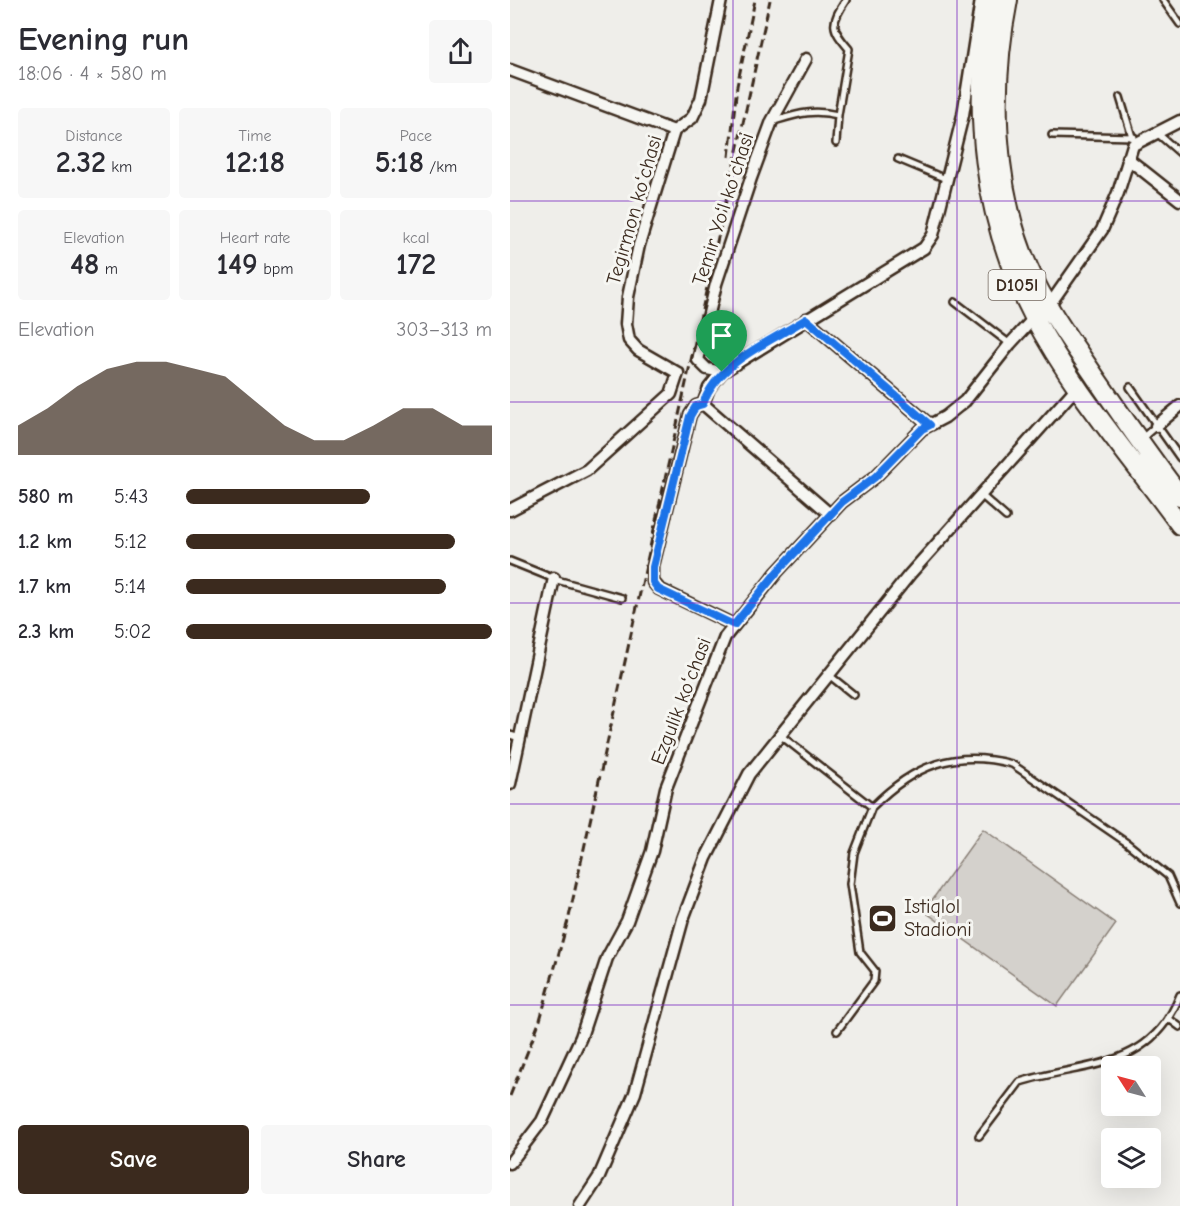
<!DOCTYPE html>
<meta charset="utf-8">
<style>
body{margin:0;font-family:"Comic Neue",sans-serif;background:#f7f7f7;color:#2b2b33;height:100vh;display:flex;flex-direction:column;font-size:22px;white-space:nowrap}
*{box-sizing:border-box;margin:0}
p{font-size:20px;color:#7c7c81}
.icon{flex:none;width:33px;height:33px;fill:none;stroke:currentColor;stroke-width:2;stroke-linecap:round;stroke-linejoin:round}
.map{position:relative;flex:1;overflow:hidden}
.drawer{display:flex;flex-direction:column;background:#fff;width:510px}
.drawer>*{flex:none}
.needle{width:39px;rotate:306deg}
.controls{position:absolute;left:591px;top:1056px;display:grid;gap:12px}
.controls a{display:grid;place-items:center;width:60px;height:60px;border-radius:6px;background:#fff;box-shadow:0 6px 24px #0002;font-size:30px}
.pin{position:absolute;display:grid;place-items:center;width:51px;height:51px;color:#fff;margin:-62px -26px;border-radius:50% 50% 50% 0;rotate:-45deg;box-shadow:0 0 6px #0007}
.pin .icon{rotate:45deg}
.round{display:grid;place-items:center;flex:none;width:63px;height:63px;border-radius:6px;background:#f7f7f7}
.summary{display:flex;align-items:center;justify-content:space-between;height:102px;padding:0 18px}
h1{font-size:33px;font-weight:700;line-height:45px}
.figures{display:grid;grid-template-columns:repeat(3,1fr);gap:9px;height:102px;padding:6px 18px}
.figures div{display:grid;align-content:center;border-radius:6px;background:#f7f7f7;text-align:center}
.figures b{font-size:30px;font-weight:700}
.figures small{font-size:16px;font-weight:400}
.figures p{font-size:16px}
.chart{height:168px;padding:12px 18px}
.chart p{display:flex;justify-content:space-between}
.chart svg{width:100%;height:108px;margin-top:6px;fill:#3b2a1e;opacity:.7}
.primary-button{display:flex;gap:12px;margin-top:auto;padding:12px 18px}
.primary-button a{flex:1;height:69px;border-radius:6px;background:#3b2a1e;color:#fff;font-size:24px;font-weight:700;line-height:69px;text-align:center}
.primary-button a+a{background:#f7f7f7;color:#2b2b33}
ul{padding:0 18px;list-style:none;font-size:20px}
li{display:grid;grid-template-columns:96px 72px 1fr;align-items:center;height:45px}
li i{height:15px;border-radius:8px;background:#3b2a1e}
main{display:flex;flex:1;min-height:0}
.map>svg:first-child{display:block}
.grass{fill:#d4d1cc;stroke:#887e75;stroke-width:1.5}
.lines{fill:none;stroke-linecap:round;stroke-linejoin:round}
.service-casing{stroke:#3b2a1e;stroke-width:10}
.minor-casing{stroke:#3b2a1e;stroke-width:15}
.trunk-casing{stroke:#3b2a1e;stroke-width:22}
.service{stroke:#f6f6f2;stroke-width:5}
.minor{stroke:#f6f6f2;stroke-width:10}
.trunk{stroke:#f6f6f2;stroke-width:18}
.rail{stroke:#3b2a1e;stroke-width:3;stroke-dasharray:9 4.5;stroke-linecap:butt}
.route-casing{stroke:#fff;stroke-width:12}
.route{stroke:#1a73e8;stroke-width:8}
.grid{fill:none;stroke:#7b2cbf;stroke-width:1.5;stroke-opacity:0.55}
.labels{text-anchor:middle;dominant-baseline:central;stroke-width:6;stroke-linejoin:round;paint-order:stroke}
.shield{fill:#f6f6f2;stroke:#73675e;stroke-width:1.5}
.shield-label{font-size:18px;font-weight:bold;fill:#3b2a1e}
.street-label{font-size:20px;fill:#3b2a1e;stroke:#f6f6f2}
.poi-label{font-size:20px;fill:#3b2a1e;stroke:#f6f6f2;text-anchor:start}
</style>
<main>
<section class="drawer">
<div class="summary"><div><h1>Evening run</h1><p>18:06 · 4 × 580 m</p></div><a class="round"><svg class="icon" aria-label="share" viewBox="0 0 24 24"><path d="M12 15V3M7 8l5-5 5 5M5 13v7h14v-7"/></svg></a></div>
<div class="figures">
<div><p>Distance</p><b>2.32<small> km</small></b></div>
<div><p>Time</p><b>12:18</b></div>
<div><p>Pace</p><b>5:18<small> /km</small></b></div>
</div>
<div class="figures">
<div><p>Elevation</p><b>48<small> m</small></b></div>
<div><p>Heart rate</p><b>149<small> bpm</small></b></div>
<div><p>kcal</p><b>172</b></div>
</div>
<div class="chart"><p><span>Elevation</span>303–313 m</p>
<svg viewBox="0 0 160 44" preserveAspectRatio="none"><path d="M0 44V32L10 25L20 16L30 9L40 6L50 6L60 9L70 12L80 22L90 32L100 38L110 38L120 32L130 25L140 25L150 32L160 32V44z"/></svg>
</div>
<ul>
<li><b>580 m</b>5:43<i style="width:60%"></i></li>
<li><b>1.2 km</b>5:12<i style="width:88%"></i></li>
<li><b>1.7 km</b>5:14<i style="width:85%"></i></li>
<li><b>2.3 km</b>5:02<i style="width:100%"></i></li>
</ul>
<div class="primary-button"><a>Save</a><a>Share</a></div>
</section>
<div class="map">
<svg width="670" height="1206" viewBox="0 0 670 1206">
<rect width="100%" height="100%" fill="#efeeea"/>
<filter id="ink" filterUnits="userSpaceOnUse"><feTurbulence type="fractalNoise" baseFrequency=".0167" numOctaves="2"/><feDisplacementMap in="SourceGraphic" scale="12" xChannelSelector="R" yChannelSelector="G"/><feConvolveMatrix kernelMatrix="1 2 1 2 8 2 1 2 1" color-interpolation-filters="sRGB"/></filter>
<g filter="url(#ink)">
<path class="grass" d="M473 829 606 924 547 1006 414 911Z"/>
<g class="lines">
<defs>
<path id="service" d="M653 0 670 24
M610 97 623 140
M328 115 339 49C321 28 320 24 336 0
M264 121C288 114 302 109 328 115L326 143
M647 133 670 153
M542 135 624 137
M388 159 436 179
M445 302 500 344
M620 387 670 458
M631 439 646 426
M471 495 496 517
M0 561 47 580 112 598
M319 675 344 695
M0 735 10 738
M270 735 362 807C404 765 444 749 502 764L617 843 658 876 670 903
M658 1018 670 1027
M327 1031 364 981 365 971 350 952 340 884 344 853 362 807
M469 1136 510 1082C573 1062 640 1072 670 995"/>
<path id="minor" d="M296 59 262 121 241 178 206 284 188 360 197 369 212 372 414 248 423 235 453 115 471 0
M0 70 164 131
M617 158 670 200
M296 319 420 425
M212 372 199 388 193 404 186 406 180 415 143 566V582L149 589 224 625
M193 404 321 515
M646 426 670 406
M0 510 77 470 161 394 168 373 128 350 119 340 116 324 118 297 129 245 164 131 182 118 191 99 211 0
M0 784 44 578
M0 1163 32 1121 71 1037 97 958 117 921 142 851 156 788 215 637 267 572 332 502 365 477 412 429 435 417 455 401 500 344 524 318 538 307 592 230 608 193 623 145 670 121
M70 1206 89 1177 125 1093 173 919 196 858 239 774 400 574 567 387"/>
<path id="trunk" d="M482 0C460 106 473 219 523 315 562 390 620 456 670 525
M498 0C481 85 483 188 519 269 533 301 553 330 573 359 604 405 636 451 670 496"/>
</defs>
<use href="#service" class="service-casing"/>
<use href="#minor" class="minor-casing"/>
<use href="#trunk" class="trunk-casing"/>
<use href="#service" class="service"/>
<use href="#minor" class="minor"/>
<use href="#trunk" class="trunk"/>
<path class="rail" d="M219 157 227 86 245 0
M0 1096 30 1020 59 917 260 0"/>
</g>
</g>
<g class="lines" filter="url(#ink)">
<defs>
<path id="route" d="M296 319 420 425 412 429 365 477 332 502 267 572 224 625 148 589 143 582V567L180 416 186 406 193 404C208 362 260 342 296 319Z"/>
</defs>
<use href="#route" class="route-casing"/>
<use href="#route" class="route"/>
</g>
<path class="grid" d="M223 0V1206M447 0V1206M0 201H670M0 402H670M0 603H670M0 804H670M0 1005H670"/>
<defs>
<symbol id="stadium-square" viewBox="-11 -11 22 22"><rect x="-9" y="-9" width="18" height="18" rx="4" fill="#3b2a1e" stroke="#f6f6f2"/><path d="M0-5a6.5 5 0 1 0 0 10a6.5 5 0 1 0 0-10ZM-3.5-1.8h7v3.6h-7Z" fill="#fff"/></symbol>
</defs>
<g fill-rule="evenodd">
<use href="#stadium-square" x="356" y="902" width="33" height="33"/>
</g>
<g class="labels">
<rect class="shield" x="478.5" y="270" width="57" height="30" rx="4.5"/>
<g class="shield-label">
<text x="507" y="285">D105l</text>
</g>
<g class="street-label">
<text transform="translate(213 209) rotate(-72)">Temir Yoʻl koʻchasi</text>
<text transform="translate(124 210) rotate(-74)">Tegirmon koʻchasi</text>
<text transform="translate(171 701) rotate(-69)">Ezgulik koʻchasi</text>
</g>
<g class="poi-label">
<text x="394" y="906">Istiqlol<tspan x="394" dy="23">Stadioni</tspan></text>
</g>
</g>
</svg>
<div class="controls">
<a><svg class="needle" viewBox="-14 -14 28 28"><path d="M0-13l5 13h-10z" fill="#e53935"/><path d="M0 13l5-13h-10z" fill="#7c7c81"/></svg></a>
<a><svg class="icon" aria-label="layers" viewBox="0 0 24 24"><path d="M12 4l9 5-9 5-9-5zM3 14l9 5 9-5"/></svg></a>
</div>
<div class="pin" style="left:212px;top:372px;background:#1e9e55"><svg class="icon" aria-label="arrive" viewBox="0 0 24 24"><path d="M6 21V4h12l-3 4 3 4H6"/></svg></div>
</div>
</main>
